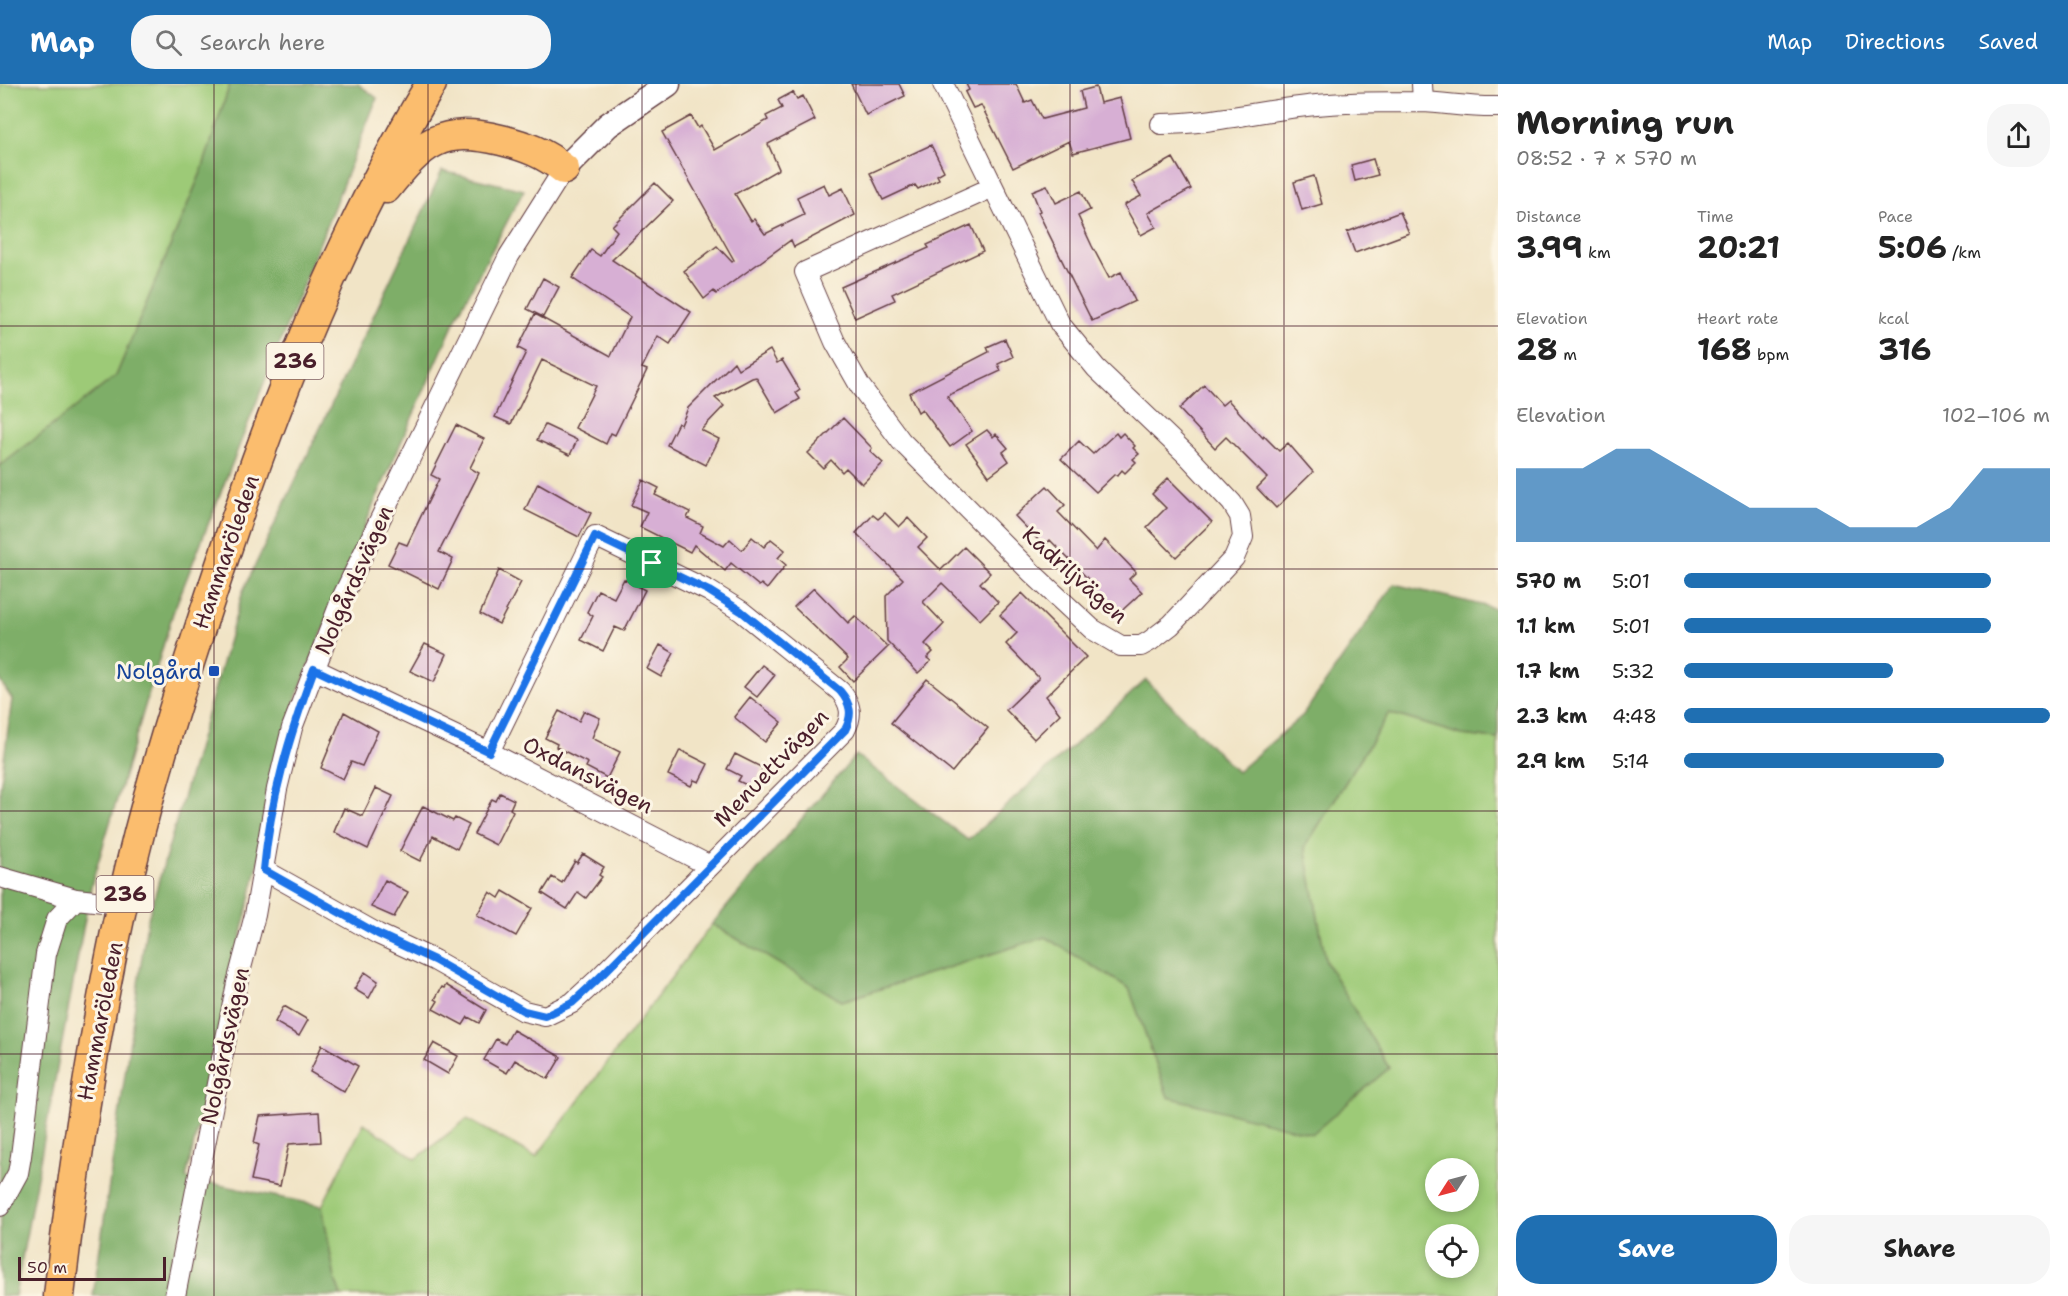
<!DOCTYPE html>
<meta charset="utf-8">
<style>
body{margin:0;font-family:"Shantell Sans",sans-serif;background:#f6f6f6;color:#222;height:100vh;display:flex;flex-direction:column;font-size:22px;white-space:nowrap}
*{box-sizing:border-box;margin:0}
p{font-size:20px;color:#767676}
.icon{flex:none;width:33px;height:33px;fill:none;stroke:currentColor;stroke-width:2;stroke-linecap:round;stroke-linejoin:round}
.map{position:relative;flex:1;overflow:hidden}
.drawer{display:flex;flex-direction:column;background:#fff;width:570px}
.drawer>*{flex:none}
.needle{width:39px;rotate:234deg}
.controls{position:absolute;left:1425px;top:1074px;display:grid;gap:12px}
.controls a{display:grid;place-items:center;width:54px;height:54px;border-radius:50%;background:#fff;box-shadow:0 3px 9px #0003;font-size:30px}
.scale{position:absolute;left:18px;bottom:15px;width:148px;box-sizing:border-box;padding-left:6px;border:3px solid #4a1f2b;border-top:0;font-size:16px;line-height:21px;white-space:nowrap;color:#4a1f2b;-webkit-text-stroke:4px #fcf5e5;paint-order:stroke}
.pin{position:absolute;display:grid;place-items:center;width:51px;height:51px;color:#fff;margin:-26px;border-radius:12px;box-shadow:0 3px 9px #0006}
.round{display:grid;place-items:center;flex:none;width:63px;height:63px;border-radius:24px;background:#f6f6f6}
.summary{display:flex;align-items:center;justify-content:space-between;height:102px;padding:0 18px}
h1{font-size:33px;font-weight:700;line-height:45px}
.metrics{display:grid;grid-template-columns:repeat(3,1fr);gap:9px;height:102px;padding:6px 18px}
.metrics div{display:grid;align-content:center}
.metrics b{font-size:30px;font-weight:700}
.metrics small{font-size:16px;font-weight:400}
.metrics p{font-size:16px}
.chart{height:168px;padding:12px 18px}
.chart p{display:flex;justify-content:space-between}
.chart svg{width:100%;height:108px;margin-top:6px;fill:#1f6fb2;opacity:.7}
.cta{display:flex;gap:12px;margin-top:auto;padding:12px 18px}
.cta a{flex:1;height:69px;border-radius:24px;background:#1f6fb2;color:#fff;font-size:24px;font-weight:700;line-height:69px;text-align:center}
.cta a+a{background:#f6f6f6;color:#222}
ul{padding:0 18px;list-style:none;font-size:20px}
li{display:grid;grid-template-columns:96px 72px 1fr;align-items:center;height:45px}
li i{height:15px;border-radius:8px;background:#1f6fb2}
header{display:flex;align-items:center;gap:36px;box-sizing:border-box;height:84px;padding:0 30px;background:#1f6fb2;color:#fff}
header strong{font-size:28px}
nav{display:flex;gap:33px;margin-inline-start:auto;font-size:21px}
.search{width:420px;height:54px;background:#f6f6f6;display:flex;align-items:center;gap:15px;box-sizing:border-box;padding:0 21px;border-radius:24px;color:#767676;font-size:22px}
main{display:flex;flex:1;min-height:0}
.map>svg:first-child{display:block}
.green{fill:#9dca77;stroke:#747451;stroke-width:1.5;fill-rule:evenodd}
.forest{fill:#7eae68;stroke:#64664a;stroke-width:1.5}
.building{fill:#d7afd4}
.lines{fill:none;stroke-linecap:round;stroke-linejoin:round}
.minor-casing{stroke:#633d42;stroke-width:22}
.tertiary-casing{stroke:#633d42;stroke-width:27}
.primary-casing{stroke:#633d42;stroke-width:33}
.minor{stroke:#fff;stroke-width:20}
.tertiary{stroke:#fff;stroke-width:24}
.primary{stroke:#fbbd6e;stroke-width:30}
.route-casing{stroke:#fff;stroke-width:12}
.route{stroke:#1a73e8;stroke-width:8}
.grid{fill:none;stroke:#4a1f2b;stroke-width:1.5;stroke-opacity:0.55}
.transit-dot{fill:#1a4fb4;stroke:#fcf5e5;stroke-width:2}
.labels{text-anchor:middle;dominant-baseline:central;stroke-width:6;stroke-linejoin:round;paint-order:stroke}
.shield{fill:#fcf5e5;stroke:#7f5f63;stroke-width:1.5}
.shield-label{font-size:21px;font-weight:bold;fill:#4a1f2b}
.street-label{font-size:22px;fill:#4a1f2b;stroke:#fcf5e5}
.transit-label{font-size:22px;fill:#164399;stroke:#fcf5e5;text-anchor:end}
</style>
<header>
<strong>Map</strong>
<div class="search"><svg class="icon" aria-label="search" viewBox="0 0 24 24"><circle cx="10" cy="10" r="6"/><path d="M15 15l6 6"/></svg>Search here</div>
<nav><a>Map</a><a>Directions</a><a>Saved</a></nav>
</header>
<main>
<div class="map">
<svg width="1498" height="1212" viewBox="0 0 1498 1212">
<rect width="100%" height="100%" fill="#fcf5e5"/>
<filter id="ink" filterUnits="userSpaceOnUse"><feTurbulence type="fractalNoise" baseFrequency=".0167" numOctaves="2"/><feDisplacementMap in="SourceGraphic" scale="12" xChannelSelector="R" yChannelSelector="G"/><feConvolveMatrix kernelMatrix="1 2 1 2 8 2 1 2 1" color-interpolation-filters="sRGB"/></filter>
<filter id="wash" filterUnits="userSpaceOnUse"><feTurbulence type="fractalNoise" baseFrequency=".008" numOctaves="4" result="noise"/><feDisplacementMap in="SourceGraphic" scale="24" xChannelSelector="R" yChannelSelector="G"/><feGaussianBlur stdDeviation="1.35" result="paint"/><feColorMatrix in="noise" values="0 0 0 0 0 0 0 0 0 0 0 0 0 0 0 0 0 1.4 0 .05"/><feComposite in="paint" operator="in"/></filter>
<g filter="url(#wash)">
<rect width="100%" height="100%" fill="#f1e4c6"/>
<path class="green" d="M0 0H230L202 86 116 292 0 382Z
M1389 629 1462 651 1498 655V1212H341L335 1195 322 1122 364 1039 416 1075 467 1035 536 1073 712 840 842 917 1045 853 1129 904 1168 1013 1389 984 1326 878 1305 763ZM1436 1084H1468V1118H1436ZM1436 1150H1468V1184H1436Z"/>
<path class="forest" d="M230 0H358L377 14 173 529 91 802 15 1212H0V705L12 615 0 597V382L116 292 202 86Z
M442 87 524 106 458 230 373 422 296 614 186 1094 322 1122 335 1195 341 1212H93L147 838 243 507Z
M1394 500 1498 525V655L1462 651 1389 629 1305 763 1326 878 1389 984 1312 1050 1168 1013 1129 904 1045 853 842 917 712 840 856 671 968 756 1146 596 1237 688 1303 631Z"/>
<g id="blocks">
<path class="building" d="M851 0H899L905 12 866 31Z
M966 0H1016L1025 19 1032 16 1042 35 1084 24 1080 7 1096 3 1100 19 1120 14 1130 54 1073 69 1069 57 1013 84 981 21 973 24 965 8 969 6Z
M793 8 797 15 803 12 815 36 768 60 779 85 735 110 751 137 754 135 765 150 804 131 797 113 824 100 829 111 843 104 855 131 794 163 791 156 716 210 714 207 704 215 684 187 717 162 732 178 734 176 662 48 691 32 698 44 701 42 715 66 768 36 766 32 782 24 778 16Z
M931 61 944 87 937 91 939 95 918 105 915 101 883 116 870 89Z
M1173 74 1191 105 1148 129 1156 143 1141 151 1124 121 1141 112 1132 97Z
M1373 75 1378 91 1355 97 1351 81Z
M1314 92 1322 120 1302 126 1294 98Z
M655 99 673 117 612 176 691 228 670 260 658 252 642 284 647 286 615 351 611 349 606 360 575 344 596 302 542 276 511 340 495 333 526 268 518 264 535 230 611 272 630 233 572 194 591 166 600 172 617 147 612 142Z
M1047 101 1056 119 1081 107 1090 126 1078 132 1092 162 1109 194 1121 188 1135 217 1092 237 1038 128 1040 127 1032 107Z
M1400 128 1409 149 1355 169 1347 148Z
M971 141 983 167 892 210 895 216 855 234 841 203 929 164 927 161Z
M543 194 559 203 543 233 527 225Z
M1005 255 1013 273 998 280 1001 287 947 312 972 347 950 363 922 325 918 328 909 309 989 268 987 263Z
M770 266 777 279 782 276 800 306 796 309 800 315 777 329 756 293 752 294 715 314 724 322 701 346 719 355 706 381 667 361 678 339 681 341 688 324 734 278 738 285Z
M1204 301 1222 321 1228 316 1263 354 1264 352 1279 367 1288 359 1313 388 1276 424 1257 404 1267 394 1226 353 1215 364 1179 325Z
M843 334 872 364 870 367 883 379 862 400 846 384 842 388 831 376 823 384 808 369Z
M456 341 484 355 470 384 479 389 439 468 453 475 439 505 388 480 399 458 407 461 439 395 431 391Z
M545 341 577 356 570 371 537 356Z
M987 346 993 353 996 350 1008 364 1003 368 1009 377 989 392 966 360Z
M1116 349 1119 353 1123 349 1135 362 1133 364 1139 370 1133 375 1136 378 1125 389 1122 386 1117 392 1115 390 1096 408 1061 375 1079 357 1093 370Z
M1168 394 1212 438 1176 473 1147 443 1166 424 1152 410Z
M643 396 659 404 655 411 690 428 687 434 703 442 700 449 724 462 730 455 742 466 752 453 764 463 771 455 785 466 778 474 786 481 767 505 761 500 759 502 731 479 725 487 694 461 690 468 640 443 647 428 631 421Z
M538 399 591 429 579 453 525 426Z
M1047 402 1065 421 1058 428 1096 467 1105 456 1136 488 1129 495 1142 508 1116 532 1086 501 1090 497 1050 456 1044 462 1015 432Z
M885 429 899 443 908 434 927 454 918 463 941 486 964 463 990 489 980 499 998 518 980 536 942 499 923 518 944 540 925 560 933 568 927 574 931 577 918 589 887 557 886 512 903 495 856 449 873 431 878 435Z
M499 486 521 498 499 540 480 530Z
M624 495 645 506 624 547 615 543 603 567 581 556 593 532 587 528 598 506 614 514Z
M814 504 848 539 855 532 888 563 853 597 840 583 848 575 794 523Z
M1022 509 1086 573 1046 612 1060 630 1034 655 1006 626 1039 594 1006 560 1017 549 1000 531Z
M425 560 447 570 434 598 410 587Z
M660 561 674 569 661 593 647 585Z
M762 581 775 591 757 613 744 603Z
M927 595 988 644 952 688 891 639Z
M750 613 782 638 765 658 734 633Z
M559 627 579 637 584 627 600 634 592 654 620 668 607 694 586 683 588 679 556 663 557 660 545 654Z
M344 628 378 647 362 682 351 678 343 695 321 684Z
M680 666 708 680 699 698 694 696 691 702 668 691Z
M735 670 763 684 753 704 738 697 741 692 727 685Z
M376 704 393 712 368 765 334 748 344 724 362 732Z
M500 709 514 716 510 725 513 727 496 761 474 750 492 715 496 717Z
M423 722 453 737 455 734 469 741 457 765 433 752 420 777 400 767Z
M583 770 604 783 599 791 602 793 586 814 578 808 567 825 542 809 552 793 562 799 575 777 577 779Z
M385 796 408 808 394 833 371 823Z
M503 807 532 824 516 852 477 831 490 808 499 814Z
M365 888 378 897 369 914 354 905Z
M446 901 486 926 479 939 468 933 463 941 433 925 438 917 435 915 442 903 444 904Z
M284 922 308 936 299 952 275 938Z
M513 946 561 973 548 995 515 976 507 989 484 976 496 955 505 960Z
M434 959 458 972 448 990 424 976Z
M322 961 358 982 344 1008 310 988Z
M319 1028 321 1058 289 1060 280 1102 251 1096 259 1061 254 1059 260 1032Z"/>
</g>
</g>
<g filter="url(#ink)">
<use href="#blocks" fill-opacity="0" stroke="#633d42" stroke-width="1.5"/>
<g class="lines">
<defs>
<path id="minor" d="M943 0 1060 240 1096 284 1188 372 1232 419 1240 432 1243 453 1234 474 1171 541 1150 557 1141 562H1121L1092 545 1032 489 901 357 860 302 835 258 805 188 993 103
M1422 0 1423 18
M1161 40C1218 40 1273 23 1329 20 1359 18 1390 18 1421 18 1447 19 1472 24 1498 23
M314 585 489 668 708 781
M264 786 378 850 434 876 524 927 545 932 572 919 597 896 845 646C853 631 851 620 840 607L741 527 709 507 595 452 489 668
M0 793 76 815 122 820
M0 1122 18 1089 21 1072 46 870 57 835 76 815
M175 1212 237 899 255 831 277 705 292 644 342 514 368 460 509 172 564 85"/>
<path id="tertiary" d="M564 85 608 41 668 0"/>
<path id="primary" d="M386 104C423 58 441 42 501 56 526 62 544 69 564 85
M59 1212C74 1080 94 949 122 820 148 703 185 588 223 475 277 311 342 148 431 0"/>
</defs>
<use href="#minor" class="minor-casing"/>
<use href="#tertiary" class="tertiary-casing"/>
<use href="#primary" class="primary-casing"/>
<use href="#minor" class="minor"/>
<use href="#tertiary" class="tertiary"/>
<use href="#primary" class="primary"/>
</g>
</g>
<g class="lines" filter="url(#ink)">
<defs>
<path id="route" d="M595 452 709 507 741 527 840 607C851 620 853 631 845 646L597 896 572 919 545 932 524 927 434 876 378 850 264 786C270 716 290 650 314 585L489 668Z"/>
</defs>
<use href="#route" class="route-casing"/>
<use href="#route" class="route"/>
</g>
<path class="grid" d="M214 0V1212M428 0V1212M642 0V1212M856 0V1212M1070 0V1212M1284 0V1212M0 242H1498M0 485H1498M0 727H1498M0 970H1498"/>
<rect class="transit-dot" x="208" y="581" width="12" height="12" rx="3"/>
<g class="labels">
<g class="shield">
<rect x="266.5" y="259" width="57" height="36" rx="4.5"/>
<rect x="96.5" y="792" width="57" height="36" rx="4.5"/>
</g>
<g class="shield-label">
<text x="295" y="277">236</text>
<text x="125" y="810">236</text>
</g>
<g class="street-label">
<text transform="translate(226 468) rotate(-71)">Hammaröleden</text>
<text transform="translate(1075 491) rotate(42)">Kadriljvägen</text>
<text transform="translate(354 496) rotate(-66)">Nolgårdsvägen</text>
<text transform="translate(771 684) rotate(-46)">Menuettvägen</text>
<text transform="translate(588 691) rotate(27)">Oxdansvägen</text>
<text transform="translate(100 937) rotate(-79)">Hammaröleden</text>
<text transform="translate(225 962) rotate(-78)">Nolgårdsvägen</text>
</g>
<g class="transit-label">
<text x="202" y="587">Nolgård</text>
</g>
</g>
</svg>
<div class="controls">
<a><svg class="needle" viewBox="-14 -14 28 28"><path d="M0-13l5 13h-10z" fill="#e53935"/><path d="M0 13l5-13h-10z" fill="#767676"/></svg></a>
<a><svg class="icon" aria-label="locate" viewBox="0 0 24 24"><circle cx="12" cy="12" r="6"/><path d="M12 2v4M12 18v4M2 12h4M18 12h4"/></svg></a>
</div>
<div class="scale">50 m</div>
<div class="pin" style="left:652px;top:479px;background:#1e9e55"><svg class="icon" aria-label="arrive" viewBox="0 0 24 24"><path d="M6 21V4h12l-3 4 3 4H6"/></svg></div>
</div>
<section class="drawer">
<div class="summary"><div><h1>Morning run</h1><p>08:52 · 7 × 570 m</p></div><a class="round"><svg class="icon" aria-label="share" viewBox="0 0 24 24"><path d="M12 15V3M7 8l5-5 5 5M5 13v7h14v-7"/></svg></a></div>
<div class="metrics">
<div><p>Distance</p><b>3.99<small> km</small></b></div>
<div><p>Time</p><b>20:21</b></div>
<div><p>Pace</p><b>5:06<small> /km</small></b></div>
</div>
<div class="metrics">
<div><p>Elevation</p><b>28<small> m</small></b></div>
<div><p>Heart rate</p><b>168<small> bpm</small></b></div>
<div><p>kcal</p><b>316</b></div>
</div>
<div class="chart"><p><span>Elevation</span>102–106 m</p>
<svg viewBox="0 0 160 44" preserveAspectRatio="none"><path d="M0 44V14L10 14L20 14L30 6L40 6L50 14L60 22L70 30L80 30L90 30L100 38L110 38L120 38L130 30L140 14L150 14L160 14V44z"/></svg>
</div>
<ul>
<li><b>570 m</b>5:01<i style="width:84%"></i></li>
<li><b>1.1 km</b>5:01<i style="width:84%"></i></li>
<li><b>1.7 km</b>5:32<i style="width:57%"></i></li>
<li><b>2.3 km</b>4:48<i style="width:100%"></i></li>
<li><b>2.9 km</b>5:14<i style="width:71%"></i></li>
</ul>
<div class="cta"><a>Save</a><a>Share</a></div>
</section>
</main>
